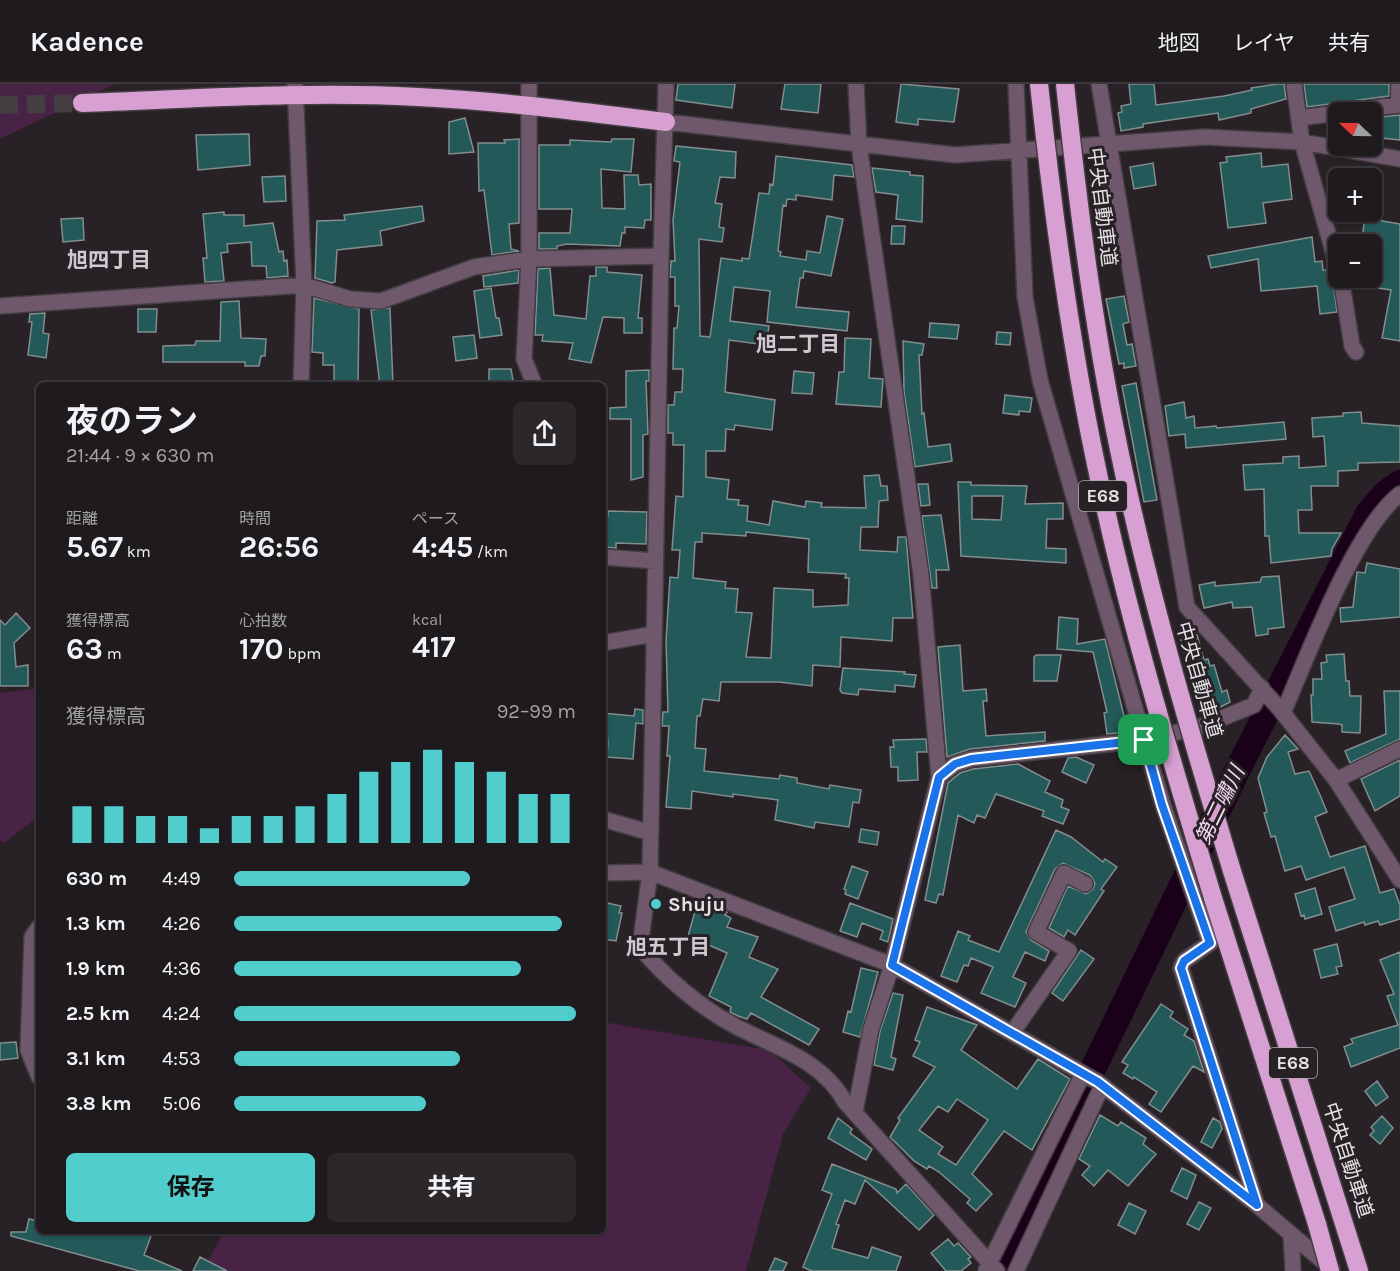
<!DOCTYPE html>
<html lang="ja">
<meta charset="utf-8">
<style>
body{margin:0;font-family:Karla,"Noto Sans JP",sans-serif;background:#2b272a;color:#f1f3f6;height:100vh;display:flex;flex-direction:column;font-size:22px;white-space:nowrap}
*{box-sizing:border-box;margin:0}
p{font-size:20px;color:#a1a1a4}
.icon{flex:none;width:33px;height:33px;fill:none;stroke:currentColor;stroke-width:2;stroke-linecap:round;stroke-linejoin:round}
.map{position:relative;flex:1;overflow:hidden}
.sheet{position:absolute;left:36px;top:298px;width:570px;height:852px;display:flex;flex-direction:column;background:#1e1a1d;border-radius:9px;box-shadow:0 2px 4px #0004,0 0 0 2px #3c383b}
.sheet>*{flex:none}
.needle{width:39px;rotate:292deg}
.buttons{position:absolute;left:1328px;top:18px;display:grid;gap:12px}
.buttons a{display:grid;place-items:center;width:54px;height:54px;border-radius:9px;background:#1e1a1d;box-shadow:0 2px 4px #0004,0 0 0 2px #3c383b;font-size:30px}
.pin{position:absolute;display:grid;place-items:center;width:51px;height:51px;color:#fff;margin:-26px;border-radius:12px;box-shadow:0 3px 9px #0006}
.round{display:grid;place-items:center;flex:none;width:63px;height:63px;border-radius:9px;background:#2b272a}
.overview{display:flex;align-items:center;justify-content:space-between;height:102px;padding:0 30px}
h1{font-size:33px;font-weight:700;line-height:45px}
.stats{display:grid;grid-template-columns:repeat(3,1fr);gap:9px;height:102px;padding:6px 30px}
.stats div{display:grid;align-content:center}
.stats b{font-size:30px;font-weight:700}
.stats small{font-size:16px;font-weight:400}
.stats p{font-size:16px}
.chart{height:168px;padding:12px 30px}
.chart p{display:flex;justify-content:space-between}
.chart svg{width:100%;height:108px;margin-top:6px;stroke:#52cdcd;stroke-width:6}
.cta{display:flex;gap:12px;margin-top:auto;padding:12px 30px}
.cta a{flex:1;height:69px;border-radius:9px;background:#52cdcd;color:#111;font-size:24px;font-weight:700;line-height:69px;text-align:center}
.cta a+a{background:#2b272a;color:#f1f3f6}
ul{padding:0 30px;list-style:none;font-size:20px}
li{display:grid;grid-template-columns:96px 72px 1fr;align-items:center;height:45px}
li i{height:15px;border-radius:8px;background:#52cdcd}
header{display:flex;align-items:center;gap:36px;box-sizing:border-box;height:84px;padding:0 30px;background:#1e1a1d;border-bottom:2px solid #3c383b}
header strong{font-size:28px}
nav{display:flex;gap:33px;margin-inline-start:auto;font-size:21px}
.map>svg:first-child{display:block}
.green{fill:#482345}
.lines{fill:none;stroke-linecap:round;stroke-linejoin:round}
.river{stroke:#1b001a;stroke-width:26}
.building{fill:#235959;stroke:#828d8d;stroke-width:1.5;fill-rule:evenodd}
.highway-tunnel{stroke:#443e43;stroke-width:18;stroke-dasharray:18 9;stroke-linecap:butt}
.minor-casing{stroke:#423d41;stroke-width:18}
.highway-casing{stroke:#423d41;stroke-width:21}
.minor{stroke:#6f586c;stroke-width:15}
.highway{stroke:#d8a0d2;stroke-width:18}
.highway-bridge-casing{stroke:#423d41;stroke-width:21;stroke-linecap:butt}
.highway-bridge{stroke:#d8a0d2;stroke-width:18}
.route-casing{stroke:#fff;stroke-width:12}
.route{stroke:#1a73e8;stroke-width:8}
.poi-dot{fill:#52cdcd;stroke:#282227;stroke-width:2}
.labels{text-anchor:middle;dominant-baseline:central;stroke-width:6;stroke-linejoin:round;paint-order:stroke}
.shield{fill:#282227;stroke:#aca7ab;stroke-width:1.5}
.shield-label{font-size:18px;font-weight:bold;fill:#e4e0e3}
.street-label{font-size:20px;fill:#e4e0e3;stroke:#282227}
.poi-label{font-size:20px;font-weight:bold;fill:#e4e0e3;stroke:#282227;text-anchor:start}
.neighbourhood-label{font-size:21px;font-weight:bold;fill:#d0c9cf;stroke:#282227}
.water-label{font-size:21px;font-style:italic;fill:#f7d8f3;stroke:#282227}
</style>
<header>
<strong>Kadence</strong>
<nav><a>地図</a><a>レイヤ</a><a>共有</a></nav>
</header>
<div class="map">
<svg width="1400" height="1187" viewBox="0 0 1400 1187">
<rect width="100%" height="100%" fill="#282227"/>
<path class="green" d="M0 0H114L0 55Z
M39 604V732L4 759 0 757V609Z
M603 938 769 966 811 1004 783 1050 746 1187H202L224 1148H603Z"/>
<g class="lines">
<path class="river" d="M1003 1187 1021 1134 1238 685 1369 428 1387 408 1400 399"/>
</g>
<path class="building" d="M678 0H735L732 24 676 16Z
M785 0H821L818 29 781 25Z
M901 0 959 5 954 38 918 35V41L896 38Z
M1129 0H1154L1156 21 1224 12 1252 6 1251 4 1277 0H1284L1286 15 1251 25V29L1219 36 1218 29 1143 40V43L1121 47 1118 29 1122 28 1121 22 1131 20Z
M1304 0H1389V12L1307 23Z
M1400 31V56L1371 53V34Z
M465 34 474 68 449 70V38Z
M249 50 250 81 198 86 196 51Z
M519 55V139L509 140 511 165 519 167 492 171 484 106 479 107 478 59H505L504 56Z
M612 55H634L631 88 601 85 602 124 625 125 624 91H638L639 101 651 100V136H645L644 144 625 143V149H622L620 162 567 160 557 162V165H539V149H570L572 125H539V61H570V56L611 58Z
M676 62 736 68 735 94 720 93 715 119 722 120 719 143 724 144 722 158 699 155 700 252 710 253 721 174 742 177V174L749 175 759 109 769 110 770 100 773 101 776 72 852 81 854 93 834 91 832 116 796 111V116L787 115 786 122 783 121 778 167 781 168 780 172 806 176 807 167 820 169 827 132 843 135 831 192 804 187 803 194H800L796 223 849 228 847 247 767 238 770 207 734 203 730 237 769 242 766 261 729 256 725 308 775 316 772 346 735 341 734 346 726 345 725 367H706V393L729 396 727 415 739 416 738 421 748 422 747 437 769 441 773 417 805 423 806 417 822 419 821 423 866 424 864 392 879 391 881 402H887L888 416 879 417 878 443H861L860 466 897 468 898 453H906L913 534H893L892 557 841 553 840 583 813 581 812 602 779 598H721L719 617 703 615 700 632H697L695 664 706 665 704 687 779 695 780 691 797 694V699L829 705 830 701 861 706 859 719 853 718 849 743 815 738 814 744 775 736 778 716 733 710V713L692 707 691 725 666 723 670 672H667L669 642H662L663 628H668L666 557 670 493 678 494 680 466H672L676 412 683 413 684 361H673V349H668V321H674L675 308H682L683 285H673L674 244H677L679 222H675V193H670L671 177H675L673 136 680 78 674 77ZM746 448 809 455 808 488 846 490 845 494H849L848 521 813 523V506L774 504 771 574 746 573 752 529 736 528 738 505 725 504 726 498 693 494 695 458H702V449L746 452Z
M1261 69 1262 83 1288 80 1292 115 1263 119 1266 139 1228 144 1220 79 1227 78 1226 73Z
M1153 79 1156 101 1134 105 1130 83Z
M872 84 910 88V91L923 92 922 138 896 135 898 111 876 108Z
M285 92 286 117 264 118 262 93Z
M1103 94 1106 122 1095 123 1091 96Z
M422 122 424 137 380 147 382 161 337 166 335 198 332 199 315 194 317 137 345 136 344 131Z
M224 128V131H244V142L273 139 279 168 283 167 284 177 287 176 288 192 267 194 266 182H252L251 158 227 160 228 168 221 169 224 197 205 198 203 174H207L203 130Z
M83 134 84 156 63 158 61 135Z
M1365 134 1400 140V257L1382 254 1391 206 1371 203V160H1361Z
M892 142H905L904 160H891Z
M1312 153 1315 178 1322 177 1323 186H1328L1332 192 1337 228 1320 230 1317 202 1261 207 1258 175 1211 184 1208 172Z
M596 183H607V188L642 191 638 234H642V249H624V234L603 233 591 279 569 275 573 259 542 257 543 251H535L538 185 550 184 554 231 586 235 590 192H596Z
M519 186 518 199 484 203 483 192Z
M491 204 496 234H499L502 251 480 254 474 207Z
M1124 212 1129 238 1123 240 1127 261 1132 260 1136 282 1124 284V279L1119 280 1106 215Z
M314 214 359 225 358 302H334V281H323V269L312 268Z
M239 217 241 254 266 255 265 272H261L259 282H245V278H163V262L195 261 196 257H220L221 218Z
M390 224 393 302H380L371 226Z
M138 225H157L156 248H138Z
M45 229 43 249 49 250 46 274 28 271 32 238H29L30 230Z
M930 239 959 241 957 255 929 253Z
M997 248 1011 249 1010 261 996 260Z
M474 251 477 274 456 277 453 253Z
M845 254 871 255 869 294 883 295 881 323 836 320 839 288H844Z
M903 257 924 260 922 271H919L922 330 924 329 928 363 950 360 952 377 915 383 904 307Z
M489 285H511L514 302H489Z
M649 286V297H646L648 350 643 351V393L631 396V335H610V324L626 323V287Z
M794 287 814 289 812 310 792 309Z
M1136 299 1157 416 1144 418 1122 302Z
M1005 311 1032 314 1030 328 1019 327V331L1003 329Z
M1184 318 1186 334 1194 332 1195 344 1216 342 1217 344 1284 338 1286 355 1186 364 1185 350 1169 352 1165 322Z
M1361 328 1362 339 1400 342V378L1358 379V386L1338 387V402H1311L1312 426H1298L1299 449H1341L1332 465 1331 472 1271 479 1269 452H1265L1264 405 1245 406 1243 381 1283 379V373L1299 372V384L1326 382 1324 352 1313 353 1312 334 1343 332V329Z
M958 398H971V401L1027 402 1025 420 1063 419V435H1047L1046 464 1066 465V479L961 472ZM972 412H1003L1001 436 972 435Z
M918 400H928L930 421 921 422Z
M608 427 647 428 646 460 616 459V464L603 463V432H608Z
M941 431 949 486H936L937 504H932L922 432Z
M1367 479 1400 485V533L1341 538 1340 524 1353 523 1357 488 1365 489Z
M1279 492 1284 543 1268 545V550L1256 552 1252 523 1233 524 1232 518 1204 524 1199 501 1215 498V502L1260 498 1262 493Z
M16 529 30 544 14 559 16 583 28 581V602H0V536L5 541Z
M1059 533 1078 535 1077 560 1105 555 1128 648 1107 650 1104 629 1107 628 1093 568 1057 565Z
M1197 551 1204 576 1208 575 1210 582 1214 581 1222 608 1227 606 1230 618 1205 631 1199 611 1196 612 1181 556Z
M960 561 963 607 986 605 987 617H983L986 652 1045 648V657L970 665 947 673 938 563Z
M1344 570 1346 597H1349L1350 612H1361L1360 649 1342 648V641L1339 640 1312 638 1311 611H1313V595H1322L1321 579 1327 578 1326 571Z
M1036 571H1061L1057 597H1034V573Z
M843 584 905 588 904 590 916 591 914 603 895 601V608L859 605 858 611 842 609 840 606Z
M1384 607H1400V655L1350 679 1345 667 1386 650Z
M635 625 643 626V640L636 639 633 675 607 673 608 659 607 649 603 650V629L634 632Z
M1285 651 1298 665 1288 668 1295 690 1309 687 1320 711 1327 728 1315 733 1330 773 1365 762 1380 809 1394 805 1400 821V835L1380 841 1378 837 1365 841 1364 838 1336 847 1329 823 1355 815 1344 783 1306 796 1301 782 1285 787 1275 752 1271 753 1264 729 1267 728 1258 694 1267 673Z
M926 655 927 668H917L918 696 898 697V683H891L890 663H894L893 656Z
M1076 673 1094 681 1086 699 1062 688 1068 674Z
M1400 676V712L1375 727 1361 695Z
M1018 680 1050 697 1045 708 1063 716 1061 723 1069 726 1063 740 1042 732 1044 727 996 710 985 734 977 731 974 739 958 731 943 811 939 810 936 819 925 816 948 699 960 689 973 685Z
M861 745 879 748 877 761 859 758Z
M1056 746 1071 753 1103 778 1105 775 1117 783 1101 805 1104 807 1075 851 1068 846 1064 853 1049 844 1068 802 1086 810 1093 805 1095 799 1090 791 1063 779 1055 785 1026 848 1031 856 1049 867 1045 877 1025 868 1013 893 1026 899 1015 923 981 909 993 883 971 874 968 882 964 881 957 898 941 892 958 847 970 852 968 856 999 868Z
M852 782 868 788 858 815 845 810 846 806 844 805Z
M1315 804 1322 830 1305 835 1304 831 1301 832 1295 810Z
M698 817 727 828 725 831 731 834 727 843 758 853 749 873 778 885 761 913 819 945 809 961 751 929 747 935 738 932 730 928 731 923 709 912 727 869 688 852Z
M603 818 621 822 619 829H622L616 857 603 855Z
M850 819 893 835 888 858 880 855 883 847 862 839 857 853 840 847Z
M1337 860 1342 882 1336 883 1338 890 1321 894 1314 866Z
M1081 866 1094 875 1063 917 1052 909Z
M1400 868V964L1351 983 1344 963 1353 959 1351 955 1398 941 1387 912 1394 910 1380 876Z
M861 884 878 888 860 953 843 948 848 927 851 928Z
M893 909 903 911 891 973 896 975 893 986 874 981 880 947Z
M1161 920 1173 928 1170 933 1188 945 1184 951 1194 957 1204 988 1193 982 1161 1028 1149 1020 1157 1008 1134 993 1133 995 1123 989 1128 981 1122 978Z
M927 923 977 941 961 966 1017 1005 1038 975 1070 995 1032 1066 1004 1047 972 1090 992 1110 976 1127 967 1119 970 1115 939 1088 929 1082 927 1085 914 1077 890 1053 900 1036 898 1034 935 983 913 972 920 958 915 956ZM957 1015 988 1036 956 1081 938 1070 943 1063 919 1046 938 1022 948 1028Z
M16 958 18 974 0 976V959Z
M1377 997 1388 1013 1376 1022 1365 1007Z
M1100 1031 1118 1042 1121 1038 1146 1054 1143 1060 1156 1070 1128 1102 1108 1086 1094 1102 1082 1091 1090 1082 1079 1075Z
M1382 1032 1393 1044 1380 1060 1370 1051 1374 1047 1371 1043Z
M838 1034 852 1045 850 1049 872 1065 866 1076 828 1054Z
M1213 1034 1220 1038 1222 1045 1212 1064 1201 1058Z
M832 1080 896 1105 897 1109 906 1100 934 1131 919 1146 865 1096 855 1120 845 1116 836 1140 839 1141 832 1164 868 1174 872 1163 901 1173 896 1187H812L803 1183 832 1110 822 1106Z
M1182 1084 1196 1091 1187 1115 1171 1107Z
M1199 1118 1211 1124 1199 1146 1187 1140Z
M1129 1119 1146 1127 1135 1150 1118 1141Z
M29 1135 39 1137V1148H76L87 1151 88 1148H139L151 1152 144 1171 182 1187H139L11 1152V1148H26Z
M948 1155 954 1162 958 1159 971 1173 968 1175 971 1179 961 1187H946L931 1169Z
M200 1173 227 1187H193Z
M775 1174 787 1179 783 1187H769Z"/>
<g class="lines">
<path class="highway-tunnel" d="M0 21 82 19"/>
<defs>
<path id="minor" d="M295 0 304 201 301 302
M529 0V175L524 275 535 302
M666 0 661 172 650 788 640 863C665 894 700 923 735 942 775 963 822 976 845 1018L997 1187
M1016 0 1025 213 1040 296 1163 721 1210 859 1184 877 1181 884 1257 1121
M1099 0 1187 523 1279 624 1336 696 1400 796
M1294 0 1302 58 1338 185
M1398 21 1399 0
M1339 28 1400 21
M1299 34 1338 29
M666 38 955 71 1205 53 1302 58 1400 75
M1341 194 1352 262 1356 268
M0 222 304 201 350 215 381 217 474 183 529 175 661 172
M603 473 655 477
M603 559 654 550
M1283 629C1308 572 1354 446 1400 410
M939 693 955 680 971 675 1144 656 1203 642 1254 621 1262 604
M1336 696 1400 665
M603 735 651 749
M603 789 650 788 892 881 1098 998 1257 1121 1332 1185
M39 843 32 853 28 966 39 993
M1012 949 1069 867 1036 848 1064 789 1085 800
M855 1028 871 945 892 881 939 693 921 491 859 61 856 0
M1291 1151 1293 1187
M986 1186 1083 990
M1016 1187 1102 1002"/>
<path id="highway" d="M82 19C193 15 306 7 418 13 501 17 584 28 666 38
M1232 787 1359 1187
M1213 814 1317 1140"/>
</defs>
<use href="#minor" class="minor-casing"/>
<use href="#highway" class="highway-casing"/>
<use href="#minor" class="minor"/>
<use href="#highway" class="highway"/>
<defs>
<path id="highway-bridge" d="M1039 0C1053 130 1070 258 1097 385 1127 530 1170 672 1213 814
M1065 0C1079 131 1096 261 1124 389 1153 524 1192 655 1232 787
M1317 1140 1330 1187"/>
</defs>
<use href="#highway-bridge" class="highway-bridge-casing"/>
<use href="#highway-bridge" class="highway-bridge"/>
</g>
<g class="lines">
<defs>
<path id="route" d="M1144 656 1162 721 1210 859 1184 877 1181 884 1257 1121 1098 998 892 881 939 693 955 680 971 675Z"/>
</defs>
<use href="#route" class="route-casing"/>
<use href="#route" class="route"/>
</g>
<circle class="poi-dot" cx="656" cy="820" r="6"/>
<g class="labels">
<g class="shield">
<rect x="1079" y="397" width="48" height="30" rx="4.5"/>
<rect x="1269" y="964" width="48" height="30" rx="4.5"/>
</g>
<g class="shield-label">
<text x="1103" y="412">E68</text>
<text x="1293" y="979">E68</text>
</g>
<g class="street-label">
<text transform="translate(1102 123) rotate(83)">中央自動車道</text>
<text transform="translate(1199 596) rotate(74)">中央自動車道</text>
<text transform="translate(1348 1076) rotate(72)">中央自動車道</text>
</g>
<g class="poi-label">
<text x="668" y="820">Shuju</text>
</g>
<g class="neighbourhood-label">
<text x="109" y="176">旭四丁目</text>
<text x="798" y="260">旭二丁目</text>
<text x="668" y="863">旭五丁目</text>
</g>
<g class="water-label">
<text transform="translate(1220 721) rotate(-64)">第二嘯川</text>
</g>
</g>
</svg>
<div class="buttons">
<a><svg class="needle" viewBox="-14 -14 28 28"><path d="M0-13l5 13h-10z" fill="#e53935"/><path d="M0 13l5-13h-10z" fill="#a1a1a4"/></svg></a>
<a>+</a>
<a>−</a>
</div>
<div class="pin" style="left:1144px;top:656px;background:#1e9e55"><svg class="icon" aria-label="arrive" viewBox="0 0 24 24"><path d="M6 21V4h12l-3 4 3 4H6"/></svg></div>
<section class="sheet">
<div class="overview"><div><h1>夜のラン</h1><p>21:44 · 9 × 630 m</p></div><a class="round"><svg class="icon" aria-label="share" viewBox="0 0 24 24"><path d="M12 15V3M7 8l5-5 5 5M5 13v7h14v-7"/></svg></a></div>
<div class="stats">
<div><p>距離</p><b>5.67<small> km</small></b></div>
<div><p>時間</p><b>26:56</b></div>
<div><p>ペース</p><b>4:45<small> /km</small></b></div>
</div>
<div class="stats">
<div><p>獲得標高</p><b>63<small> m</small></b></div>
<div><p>心拍数</p><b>170<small> bpm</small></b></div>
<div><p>kcal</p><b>417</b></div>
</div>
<div class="chart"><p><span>獲得標高</span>92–99 m</p>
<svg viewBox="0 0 160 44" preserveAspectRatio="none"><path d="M5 44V29M15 44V29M25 44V33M35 44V33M45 44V38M55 44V33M65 44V33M75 44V29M85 44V24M95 44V15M105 44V11M115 44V6M125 44V11M135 44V15M145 44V24M155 44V24"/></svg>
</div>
<ul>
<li><b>630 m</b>4:49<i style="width:69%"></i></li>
<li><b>1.3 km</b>4:26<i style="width:96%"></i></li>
<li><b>1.9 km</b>4:36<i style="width:84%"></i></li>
<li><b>2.5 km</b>4:24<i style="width:100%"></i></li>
<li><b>3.1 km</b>4:53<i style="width:66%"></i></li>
<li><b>3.8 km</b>5:06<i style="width:56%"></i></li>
</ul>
<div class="cta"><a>保存</a><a>共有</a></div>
</section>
</div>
